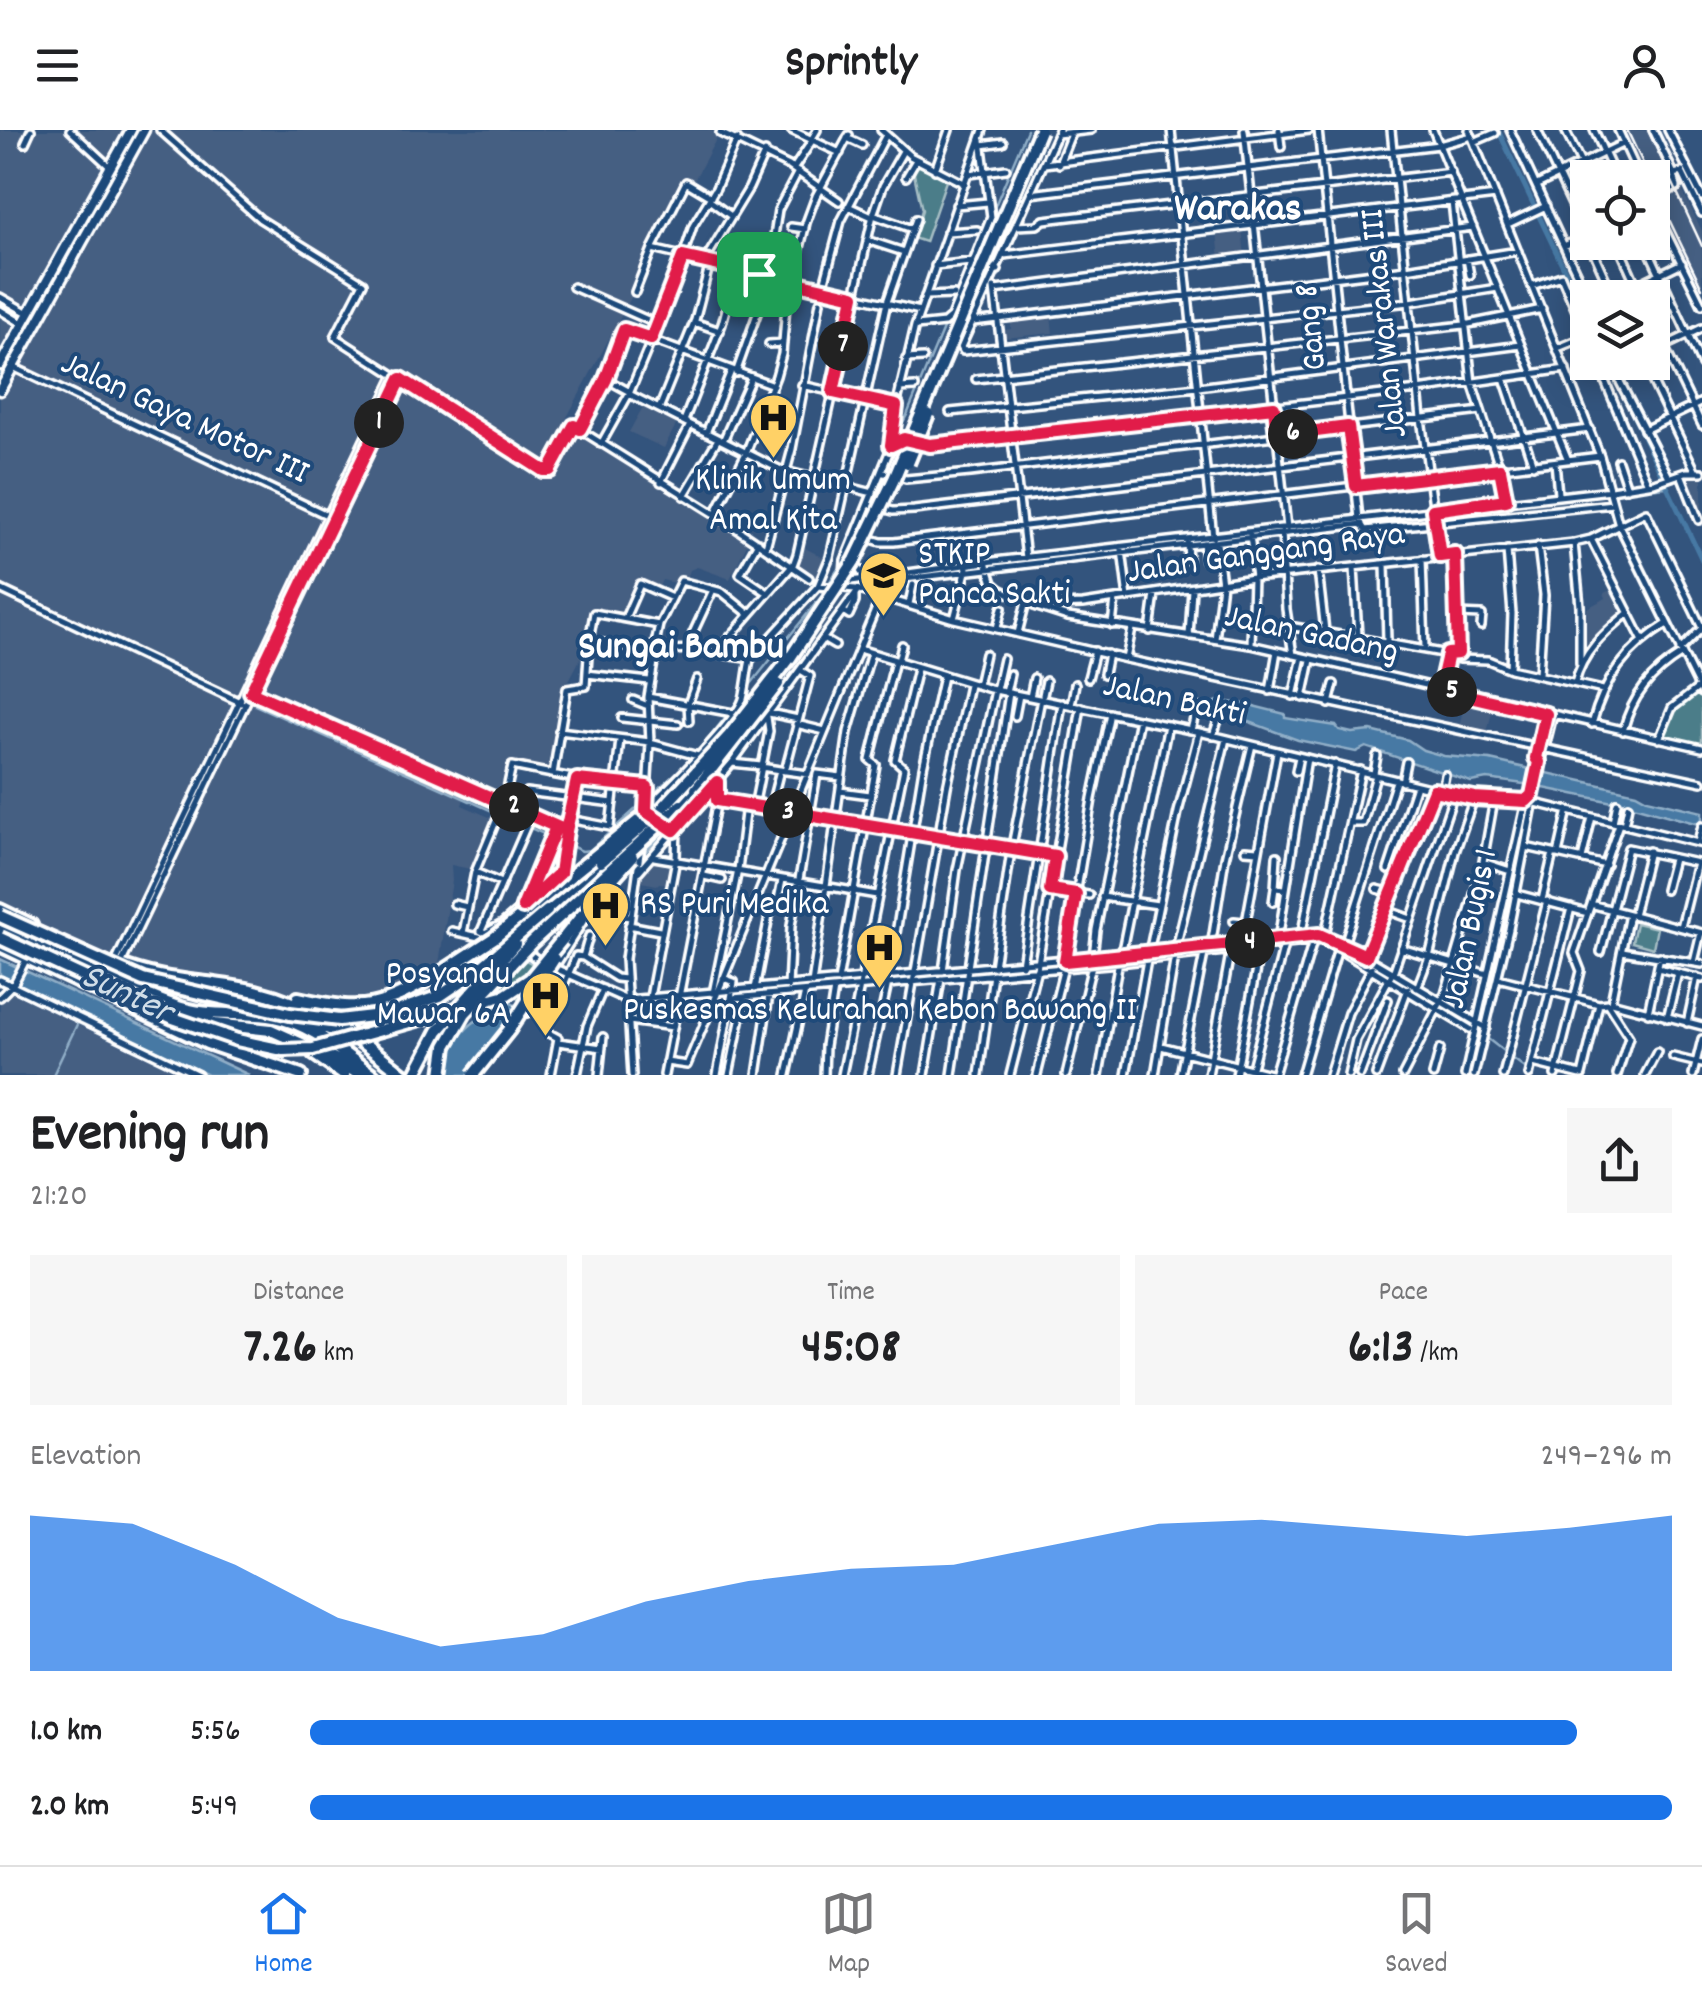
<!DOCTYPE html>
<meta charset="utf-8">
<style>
body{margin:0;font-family:Dekko,sans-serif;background:#f6f6f6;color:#202124;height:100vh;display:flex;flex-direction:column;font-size:38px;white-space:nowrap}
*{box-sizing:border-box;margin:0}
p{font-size:32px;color:#757577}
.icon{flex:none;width:55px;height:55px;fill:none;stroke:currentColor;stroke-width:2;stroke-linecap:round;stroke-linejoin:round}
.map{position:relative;height:945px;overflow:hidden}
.panel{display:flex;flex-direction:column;background:#fff;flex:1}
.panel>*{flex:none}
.tools{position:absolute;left:1570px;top:30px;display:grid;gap:20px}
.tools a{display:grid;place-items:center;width:100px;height:100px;border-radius:0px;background:#fff;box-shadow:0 5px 25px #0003;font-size:50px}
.pin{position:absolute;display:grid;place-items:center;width:85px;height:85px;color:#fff;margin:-42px;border-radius:20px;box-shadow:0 5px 15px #0006}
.km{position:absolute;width:50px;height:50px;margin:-25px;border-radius:50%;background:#222;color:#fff;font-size:28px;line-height:50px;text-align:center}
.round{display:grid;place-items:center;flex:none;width:105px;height:105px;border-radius:0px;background:#f6f6f6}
.overview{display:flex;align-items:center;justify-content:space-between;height:170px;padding:0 30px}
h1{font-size:55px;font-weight:700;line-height:75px}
.figures{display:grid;grid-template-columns:repeat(3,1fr);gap:15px;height:170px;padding:10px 30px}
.figures div{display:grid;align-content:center;border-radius:0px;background:#f6f6f6;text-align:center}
.figures b{font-size:50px;font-weight:700}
.figures small{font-size:28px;font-weight:400}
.figures p{font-size:28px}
.chart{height:280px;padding:20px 30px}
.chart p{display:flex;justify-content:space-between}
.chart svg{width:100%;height:180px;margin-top:10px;fill:#1a73e8;opacity:.7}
ul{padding:0 30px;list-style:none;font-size:32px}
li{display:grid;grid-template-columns:160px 120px 1fr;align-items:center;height:75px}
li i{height:25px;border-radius:12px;background:#1a73e8}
header{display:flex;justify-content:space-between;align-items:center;height:130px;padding:0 30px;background:#fff;font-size:45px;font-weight:700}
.menu{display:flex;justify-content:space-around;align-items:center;height:140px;border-top:2px solid #e0e0e0;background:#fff;font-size:28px;color:#757577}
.menu a{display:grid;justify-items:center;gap:5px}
.menu .current{color:#1a73e8}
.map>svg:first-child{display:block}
.built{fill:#455e82}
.green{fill:#4c7d89;stroke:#a6bec4;stroke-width:2.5}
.water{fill:#4779a4;stroke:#91afc8;stroke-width:2.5}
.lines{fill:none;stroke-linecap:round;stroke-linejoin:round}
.stream{stroke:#91afc8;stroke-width:2.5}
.canal{stroke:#4779a4;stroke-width:5}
.river{stroke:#4779a4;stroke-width:8}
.minor-casing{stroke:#fff;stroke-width:12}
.major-casing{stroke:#fff;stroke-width:15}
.highway-casing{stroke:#fff;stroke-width:18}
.minor{stroke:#1f4a7a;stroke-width:5}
.major{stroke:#1f4a7a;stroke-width:8}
.highway{stroke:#1f4a7a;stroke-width:10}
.rail{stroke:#fff;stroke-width:2.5}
.highway-bridge-casing{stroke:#fff;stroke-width:18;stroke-linecap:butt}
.highway-bridge{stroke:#1f4a7a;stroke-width:10}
.route-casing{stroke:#fff;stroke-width:20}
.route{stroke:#e11d48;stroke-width:12}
.labels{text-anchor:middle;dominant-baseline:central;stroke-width:8;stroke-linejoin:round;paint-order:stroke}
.street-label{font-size:35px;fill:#fff;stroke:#1f4a7a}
.poi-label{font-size:35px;fill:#fff;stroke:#1f4a7a}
.water-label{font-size:38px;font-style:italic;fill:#d1dee8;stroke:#1f4a7a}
.quarter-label{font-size:40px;font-weight:bold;fill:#fff;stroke:#1f4a7a}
</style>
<header><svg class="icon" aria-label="menu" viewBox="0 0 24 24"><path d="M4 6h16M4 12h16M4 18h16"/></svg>Sprintly<svg class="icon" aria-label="person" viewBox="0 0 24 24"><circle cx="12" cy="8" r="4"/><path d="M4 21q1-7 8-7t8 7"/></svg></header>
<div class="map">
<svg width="1702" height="945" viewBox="0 0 1702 945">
<rect width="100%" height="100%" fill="#33547d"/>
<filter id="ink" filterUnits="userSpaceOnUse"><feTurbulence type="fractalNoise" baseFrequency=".01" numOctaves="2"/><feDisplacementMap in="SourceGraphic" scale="20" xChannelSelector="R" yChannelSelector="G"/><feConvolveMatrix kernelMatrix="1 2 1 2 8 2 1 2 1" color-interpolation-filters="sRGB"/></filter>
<g filter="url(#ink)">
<path class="built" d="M0 0H125L0 226Z
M147 0H721L565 291 750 408 730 449 697 437 690 440 687 448H681L678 454 662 450 658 459 638 454 628 487 590 482 585 520 565 558 554 643 512 636 503 672 468 657 462 675 496 690 475 740 451 735 452 751 438 840 360 877 260 859 218 855 116 832 0 780V265Z
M1623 0H1653L1702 101V166L1653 62 1652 48 1646 47Z
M1242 99 1245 126 1220 129 1217 102Z
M1051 185 1053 203 1005 208 1004 200 1011 199V190Z
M644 275 678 291 664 318 629 302Z
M1700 339 1702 340V398L1681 353Z
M803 417 828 430 819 451 795 435Z
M1610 460 1623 486 1593 515 1584 514 1587 478 1606 468 1604 463Z
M1465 570 1493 577 1487 603 1459 597Z
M655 728 665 730V736L674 737 671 754 659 753 657 755 641 752 643 743Z
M6 860 183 945H0V867Z"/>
<path class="green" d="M916 34 947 48 925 112 913 108 922 80 914 44Z
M1698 560 1702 568V615L1662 605 1673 580Z
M1527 673 1533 675 1471 945H1468Z
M1636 793 1657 798 1653 818 1632 812Z
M524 829 550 844 527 876 500 855Z"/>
<path class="water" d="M1218 571 1245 574 1285 584V588L1336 596 1339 600 1352 603 1371 601 1408 610 1423 620 1444 626 1490 630 1636 663 1647 669 1702 682V695L1637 677 1524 654 1487 649 1471 652 1366 617 1356 622 1298 610 1217 580 1213 573Z
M0 829 249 945H208L0 846Z
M511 873 517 876V880L470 945H448C447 906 477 885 511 873Z"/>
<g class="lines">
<path class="stream" d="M0 173 30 191
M948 187 1027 0
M893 310 907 285 945 194
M1492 376 1666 357
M1363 392 1484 377
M1294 399 1325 395
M1234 407 1281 401
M971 438 1186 413
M829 453 838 439
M820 508 858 454 904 447
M747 559 824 463
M255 575 582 721 590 720 693 628
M698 622 742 566
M588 788 624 744 707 658
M1339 817 1470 895 1534 945
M529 827 528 830 539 834
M623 874 1254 815
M53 945 80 888"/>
<path class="canal" d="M1498 0 1588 189
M1608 232 1702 430"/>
<path class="river" d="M82 96 137 0
M0 245 53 147"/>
<defs>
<path id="minor" d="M70 0 110 37
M160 0 260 89 363 153 335 207 543 340 552 337 574 296 715 384 809 448
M791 0 840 23
M881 0 910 26 965 54
M1059 0 961 217 963 221 1410 172 1498 158
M1171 0 1213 407
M1244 0 1287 398
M1279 0 1281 17
M1318 0 1359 389
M1391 0 1421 288 1440 427
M1433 0 1568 330
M1469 0 1600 326 1619 395 1702 563
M1510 0 1588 168
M1537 0 1588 109
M1565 0 1588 48
M1594 0 1616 48
M1618 0 1640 48
M1653 0 1674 44 1682 42 1702 83
M1668 0 1702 67
M720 3 789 36 839 71
M1057 4 1091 0
M847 8 862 15
M811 10 817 0
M1474 12 1495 3
M25 13 31 0
M982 15 1003 12
M1044 34 1309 0
M1059 34 1071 4
M794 38 812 11
M935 40 949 0
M969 44 1006 39
M906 47 916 30
M1537 55 1624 13
M1030 64 1439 15 1472 6
M709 70 731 86
M1452 72 1472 253 1500 339 1506 370
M1652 73 1658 65 1677 57 1674 44
M1652 74 1702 175
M956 75 988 72
M848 76 872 87
M873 85 912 99
M1508 94 1546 76
M1016 96 1037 95 1044 90 1451 42
M791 97 805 99
M947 102 977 100
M867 110 904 122
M1589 112 1614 168
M1617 112 1642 168
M1645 112 1702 235
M1564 116 1585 106
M652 119 920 181
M1004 125 1496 66
M1467 129 1470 145
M704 132 749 58 765 22
M727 135 735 121 740 122
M935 136 979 131 998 140
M759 143 772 119 778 80 798 42
M1532 156 1561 146 1588 209
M573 157 657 194
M823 158 841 91 886 5
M994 158 1026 428
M995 160 1473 97
M635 162 652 119 686 52 711 67
M925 166 954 165
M0 167 28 183
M1610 168 1682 133
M0 180 23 194
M1652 191 1702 295
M694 192 720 201
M973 192 1406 139 1518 121
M916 196 944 193 951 187 991 87 981 10
M769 214 783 213
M1558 218 1587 206
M1652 222 1702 198
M906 229 923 228
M1597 232 1648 354
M1617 232 1620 252 1668 345
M1643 232 1695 340
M13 237 331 387
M1621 239 1632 232
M736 243 770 147
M1504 248 1533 335
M606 249 630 262
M976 249 1464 195 1542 179
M802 255 896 276
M900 258 915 257
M629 264 781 340 873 363
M659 279 695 190 710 133
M950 282 1198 257 1521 215
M684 291 722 194 737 139
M580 299 606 249 625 200 773 255
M1644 300 1702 272
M706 303 731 241
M723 311 751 248
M601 314 629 264 669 168 693 96 716 58 737 9
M891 315 905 309 930 315 1418 260 1566 239
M1618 331 1627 358
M1555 332 1558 364
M881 342 906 349 970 343 1481 281
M1681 344 1699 390
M661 352 690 295
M684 366 718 309
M868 374 893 381 914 380 1590 299
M715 384 746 323 776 246 782 224 786 176 806 93 816 66 849 5
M1362 395 1365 400 1613 374
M1282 402 1286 479 1293 525
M856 404 881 412H894L1600 326
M1250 405 1255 448
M1591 409 1642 509
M758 412 740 444 768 463
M1187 413 1188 430
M1203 413 1205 430
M1574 413 1580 476V533
M1538 416 1544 465 1539 544
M766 417 792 319 820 172
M1122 420 1128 468
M1507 420 1512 484 1510 539
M848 423 865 448V461
M1422 429 1425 518
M986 432 993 453 1000 459 1034 476 1068 487 1251 515 1702 618
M1385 434 1387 511
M1354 437 1358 506
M1318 440 1325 501
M844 443 845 430 890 320 891 298 915 196 983 0
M844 452 986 432 1611 360 1654 353 1686 342H1702
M818 456 856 459 954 489 1126 529 1702 652
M0 459 242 573
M881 466 859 519 990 559 1191 600 1442 661 1536 673 1702 714
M882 467 888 451 1362 394
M909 474 913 455
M1034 476 1083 474 1253 448 1574 413 1591 409 1646 382 1702 498 1680 520
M843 481 849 485 855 472V465
M1458 484 1482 485 1481 496
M625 488 640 454 672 468
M954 489 967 438
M1112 495 1115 470
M1289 496 1448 524
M997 498 1002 478
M1150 501 1155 464
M1018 503 1026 472
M1189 506 1192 459
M823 509 835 516
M1215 509 1222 454 1217 413
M589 511 594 483 659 495
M1251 515 1253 448
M654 519 659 495 681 451 722 462 749 484
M689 519 693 503 713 460
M717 522 793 435 797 424 873 85 883 56 903 21
M1448 524 1458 523 1455 425
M1457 525 1459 529 1488 530 1510 539 1603 560
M1126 529 1132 499
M898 531 902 515
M587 544 649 551
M1104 544 1108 524
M1088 548 1095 521
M1575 553C1582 523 1604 503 1627 484
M978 555 985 524
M1440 559 1448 524
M996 560 1003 529
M249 561 566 701
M1270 561 1277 521
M1006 563 1010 544
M1043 565 1046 551
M1293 566 1302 527
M648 567 733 583
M1030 567 1034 548
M1303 568 1311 530
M633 570 648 576
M1329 574 1334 554
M1071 575 1075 554
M769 583 798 589
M1015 586 1019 565
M622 588 678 594
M689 591 688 574 697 549
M796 594 825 601
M1592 594C1604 549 1627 518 1667 494
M1191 600 1197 577
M559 601 650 612
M1623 601C1632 566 1651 543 1682 524
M1213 606 1219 587
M1659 609 1672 578 1698 558
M650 613 698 626 704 631
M1539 632 1542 629 1553 585
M732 633 761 636
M761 637 780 640
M786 641 808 644
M1296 641 1299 627
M1374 643 1377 626
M553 644 567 559 586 556 589 511 656 521
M1402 652 1406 632
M840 661 870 665
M1442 661 1445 645
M526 662 613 673
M718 670 1055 726
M754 677 769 601 767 587
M646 678C665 662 737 590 743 569 746 558 747 542 750 530
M770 679 780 640 785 641 810 546 802 541
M646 681 650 613 648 567 656 521 689 519 751 529 818 456 830 427 887 172 916 89
M531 686 488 785 481 801 485 803 502 794 561 743 577 649
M569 689 610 697 620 610
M1613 692 1617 673
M1350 693H1363L1376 645
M1624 695 1628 676
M1698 712 1702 696
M1526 717 1606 735
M1245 720 1258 721
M1558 724 1568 680
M654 727 877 765
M1582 729 1592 687
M1483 732 1510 741
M1388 740 1416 655
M639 741 732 633 858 460
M475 742 501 753
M704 746 722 750
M1275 758 1277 726
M1377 759 1393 763
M1050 760 1089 765
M1665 760 1673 729
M1517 764 1588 783
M1102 767 1158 775
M1542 770 1553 723
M1273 772 1275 758 1285 759
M454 774 467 777
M1594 775 1702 803
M1386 780 1411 789
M526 781 524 772 556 697
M591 781 630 787
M1629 784 1611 872 1702 896
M1633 785 1649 721
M1234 791 1244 792
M629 795 660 801
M1681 797 1697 733
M452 801 479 807
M463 803 475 742 504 672 512 636 577 649 647 657
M1325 805 1361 640
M589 806 583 827 616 848 625 849
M514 807 510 802 523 790
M1301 807 1335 634
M1278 810 1307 628
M1242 814 1277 622
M1344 814 1396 651
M1211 817 1225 728 1252 615
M1401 818 1487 844
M524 819 539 831 627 870 1322 805 1366 827 1486 898
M1622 821 1702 834
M1601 822 1628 718 1702 734
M1149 823 1178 682 1199 602
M1121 825 1168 595
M1366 827 1434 660
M122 832 401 249
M1694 832 1701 803
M115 833 395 245
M557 833 586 787
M1022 835 1062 573
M994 837 1011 721 1041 569
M1658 838 1702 849
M943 841 957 740 995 560
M889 846 923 638 943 546
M1498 848 1599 874 1607 873 1629 907 1617 945
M0 850 198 945
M838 851 876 635 870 630 895 531
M812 854 848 602 871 523
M788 857 791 796 817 644 841 647
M1417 858 1429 827 1455 722 1474 668
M755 859 769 786 778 770 782 750
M718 862 859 519
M713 863 738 740 746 675
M0 867 14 853 26 830
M650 867 676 729 677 698
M733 868 1119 833 1323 810 1470 899
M527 883 549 846
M1648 883 1660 826
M1667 888 1678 843
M629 891 673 897
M1687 893 1697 847
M558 912 602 918
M1161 916 1274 945
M1673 927 1702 934
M666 932 687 935 718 862
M1533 933 1581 945
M551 945 558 908 547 902 546 898 576 826 583 827
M577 945 587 896 603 859
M599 945 603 907
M632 945 625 829 641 716
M664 945 717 670V652L711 639
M717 945 734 852 723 848
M729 945 745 867
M757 945 769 865
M787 945 805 862
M824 945 825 916 834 859
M842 945 904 638 895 630 917 539
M868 945 888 853
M897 945 947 657 969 555
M925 945 941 849
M952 945 1009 563
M979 945 993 844
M1010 945 1037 839 1081 577
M1037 945 1064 837 1092 669 1110 583
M1066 945 1092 835 1096 800 1139 589
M1099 945 1119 830
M1126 945 1147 830
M1155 945 1177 814 1226 609
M1180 945 1204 824
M1208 945 1231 818
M1236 945 1260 818
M1250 945 1284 815
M1274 945 1313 811
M1301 945 1339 815
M1329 945 1348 883 1372 837
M1348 945 1356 910 1394 840 1454 664
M1360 945 1388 870
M1376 945 1408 859
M1403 945 1445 864 1482 737 1494 670
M1433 945 1440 919
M1465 945 1526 671 1532 665 1539 632 1536 628 1547 583
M1474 945 1509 799 1534 670
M1503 945 1547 771
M1529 945 1571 778
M1555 945 1581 841 1574 823 1619 694
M1582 945 1599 874
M1645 945 1657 922
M1693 945 1702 909"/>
<path id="major" d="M0 235 131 0
M0 260 144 0"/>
<path id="highway" d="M681 675 696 659
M0 780 31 795
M547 781 601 732
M0 794C58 822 115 854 175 876 208 888 241 881 274 887 315 895 340 922 373 945
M0 802 26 815
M562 810 599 764
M0 815 207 913 301 945
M119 834C164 853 210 850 256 861 314 875 359 908 404 945
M298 868C369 884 379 878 442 842
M169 880 214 894 271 900 335 929 360 945
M300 889 341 903
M314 924 344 945"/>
</defs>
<use href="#minor" class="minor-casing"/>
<use href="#major" class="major-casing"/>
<use href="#highway" class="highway-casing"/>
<use href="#minor" class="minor"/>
<use href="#major" class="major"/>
<use href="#highway" class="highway"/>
<path class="rail" d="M1627 0 1650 48
M1648 0 1702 116
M1652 54 1702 158"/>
<defs>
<path id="highway-bridge" d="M908 333 928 284
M696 659 778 554
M601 732 659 682 728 607 790 528 855 430 894 349 1040 0
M599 764 632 727
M0 786 143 850 290 884 339 890 389 884 440 866 478 840 547 781
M0 808 173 888 237 910 283 920 313 919 506 865 530 849 562 810
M442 842 494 808 653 679
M415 945 438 901 515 814
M442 945 446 916 465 883 532 812 681 675
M473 945 509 900 554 829"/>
</defs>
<use href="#highway-bridge" class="highway-bridge-casing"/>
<use href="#highway-bridge" class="highway-bridge"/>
</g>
</g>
<g class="lines" filter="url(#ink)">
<defs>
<path id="route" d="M759 144 683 127 651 209 624 200 606 249 580 299 574 296 550 340H543L401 249 251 562 566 701 560 743 523 777 556 697 566 701 577 650 647 657 646 681 674 700 717 652V670L1055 726 1050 760 1076 764 1065 831 1319 805 1366 826 1434 660 1474 668 1526 671 1532 665 1539 632 1536 628 1546 584 1440 559 1448 524 1458 523 1455 424 1440 426 1433 380 1506 370 1500 339 1356 356 1348 297 1277 306 1274 277 930 315 904 309 891 315 896 276 833 262 854 166 759 144"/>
</defs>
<use href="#route" class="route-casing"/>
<use href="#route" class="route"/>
</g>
<defs>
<symbol id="hospital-pin" viewBox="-11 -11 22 30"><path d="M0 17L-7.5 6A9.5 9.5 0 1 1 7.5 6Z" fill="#ffd166" stroke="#1f4a7a"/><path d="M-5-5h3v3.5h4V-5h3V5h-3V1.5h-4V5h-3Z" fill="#111"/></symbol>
<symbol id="university-pin" viewBox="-11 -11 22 30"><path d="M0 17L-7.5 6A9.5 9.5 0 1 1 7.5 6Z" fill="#ffd166" stroke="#1f4a7a"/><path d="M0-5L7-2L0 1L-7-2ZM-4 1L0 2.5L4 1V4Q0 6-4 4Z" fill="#111"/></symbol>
</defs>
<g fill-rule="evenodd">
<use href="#hospital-pin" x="746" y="260" width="55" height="75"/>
<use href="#university-pin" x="856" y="418" width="55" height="75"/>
<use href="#hospital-pin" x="578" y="748" width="55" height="75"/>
<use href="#hospital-pin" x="852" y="790" width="55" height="75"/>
<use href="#hospital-pin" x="518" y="838" width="55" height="75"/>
</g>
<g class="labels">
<g class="street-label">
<text transform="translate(1386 193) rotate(-96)">Jalan Warakas III</text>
<text transform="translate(1313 197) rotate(-96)">Gang 8</text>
<text transform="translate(184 290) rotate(25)">Jalan Gaya Motor III</text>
<text transform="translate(1266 425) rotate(-8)">Jalan Ganggang Raya</text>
<text transform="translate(1311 506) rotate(12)">Jalan Gadang</text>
<text transform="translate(1174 572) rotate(12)">Jalan Bakti</text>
<text transform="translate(1472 799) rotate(-78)">Jalan Bugis 1</text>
</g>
<g class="poi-label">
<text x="773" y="352">Klinik Umum<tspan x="773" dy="40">Amal Kita</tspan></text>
<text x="918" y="426" text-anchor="start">STKIP<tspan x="918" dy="40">Panca Sakti</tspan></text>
<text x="640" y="776" text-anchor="start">RS Puri Medika</text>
<text x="510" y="846" text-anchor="end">Posyandu<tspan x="510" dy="40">Mawar 6A</tspan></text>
<text x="880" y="882">Puskesmas Kelurahan Kebon Bawang II</text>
</g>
<g class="water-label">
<text transform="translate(126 866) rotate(25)">Sunter</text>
</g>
<g class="quarter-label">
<text x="1238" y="81">Warakas</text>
<text x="681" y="519">Sungai Bambu</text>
</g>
</g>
</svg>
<div class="tools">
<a><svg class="icon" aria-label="locate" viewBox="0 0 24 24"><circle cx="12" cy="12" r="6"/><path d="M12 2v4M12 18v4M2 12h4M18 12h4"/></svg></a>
<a><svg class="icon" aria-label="layers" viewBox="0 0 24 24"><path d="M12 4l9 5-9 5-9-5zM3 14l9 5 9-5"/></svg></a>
</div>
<div class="pin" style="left:759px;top:144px;background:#1e9e55"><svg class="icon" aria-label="arrive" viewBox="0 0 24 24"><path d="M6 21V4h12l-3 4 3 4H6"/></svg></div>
<b class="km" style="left:379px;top:293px">1</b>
<b class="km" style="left:514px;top:677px">2</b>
<b class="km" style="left:788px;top:683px">3</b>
<b class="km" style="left:1250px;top:813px">4</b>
<b class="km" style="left:1452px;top:562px">5</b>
<b class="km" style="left:1293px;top:304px">6</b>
<b class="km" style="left:843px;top:216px">7</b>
</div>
<section class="panel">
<div class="overview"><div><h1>Evening run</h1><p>21:20</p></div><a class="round"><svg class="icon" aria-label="share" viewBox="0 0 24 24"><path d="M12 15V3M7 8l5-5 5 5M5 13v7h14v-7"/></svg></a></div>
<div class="figures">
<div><p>Distance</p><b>7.26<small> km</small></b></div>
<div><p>Time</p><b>45:08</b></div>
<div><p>Pace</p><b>6:13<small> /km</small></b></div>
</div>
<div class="chart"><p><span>Elevation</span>249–296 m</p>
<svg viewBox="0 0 160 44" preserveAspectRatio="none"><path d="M0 44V6L10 8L20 18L30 31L40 38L50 35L60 27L70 22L80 19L90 18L100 13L110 8L120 7L130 9L140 11L150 9L160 6V44z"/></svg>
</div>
<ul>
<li><b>1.0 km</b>5:56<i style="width:93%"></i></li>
<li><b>2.0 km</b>5:49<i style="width:100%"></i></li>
</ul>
</section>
<nav class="menu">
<a class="current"><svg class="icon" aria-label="home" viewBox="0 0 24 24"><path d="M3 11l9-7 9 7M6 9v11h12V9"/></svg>Home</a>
<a><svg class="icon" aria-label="map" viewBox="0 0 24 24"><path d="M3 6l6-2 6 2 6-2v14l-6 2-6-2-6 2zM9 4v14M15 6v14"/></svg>Map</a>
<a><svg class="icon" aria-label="saved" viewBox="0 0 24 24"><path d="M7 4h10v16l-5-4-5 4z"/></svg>Saved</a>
</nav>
